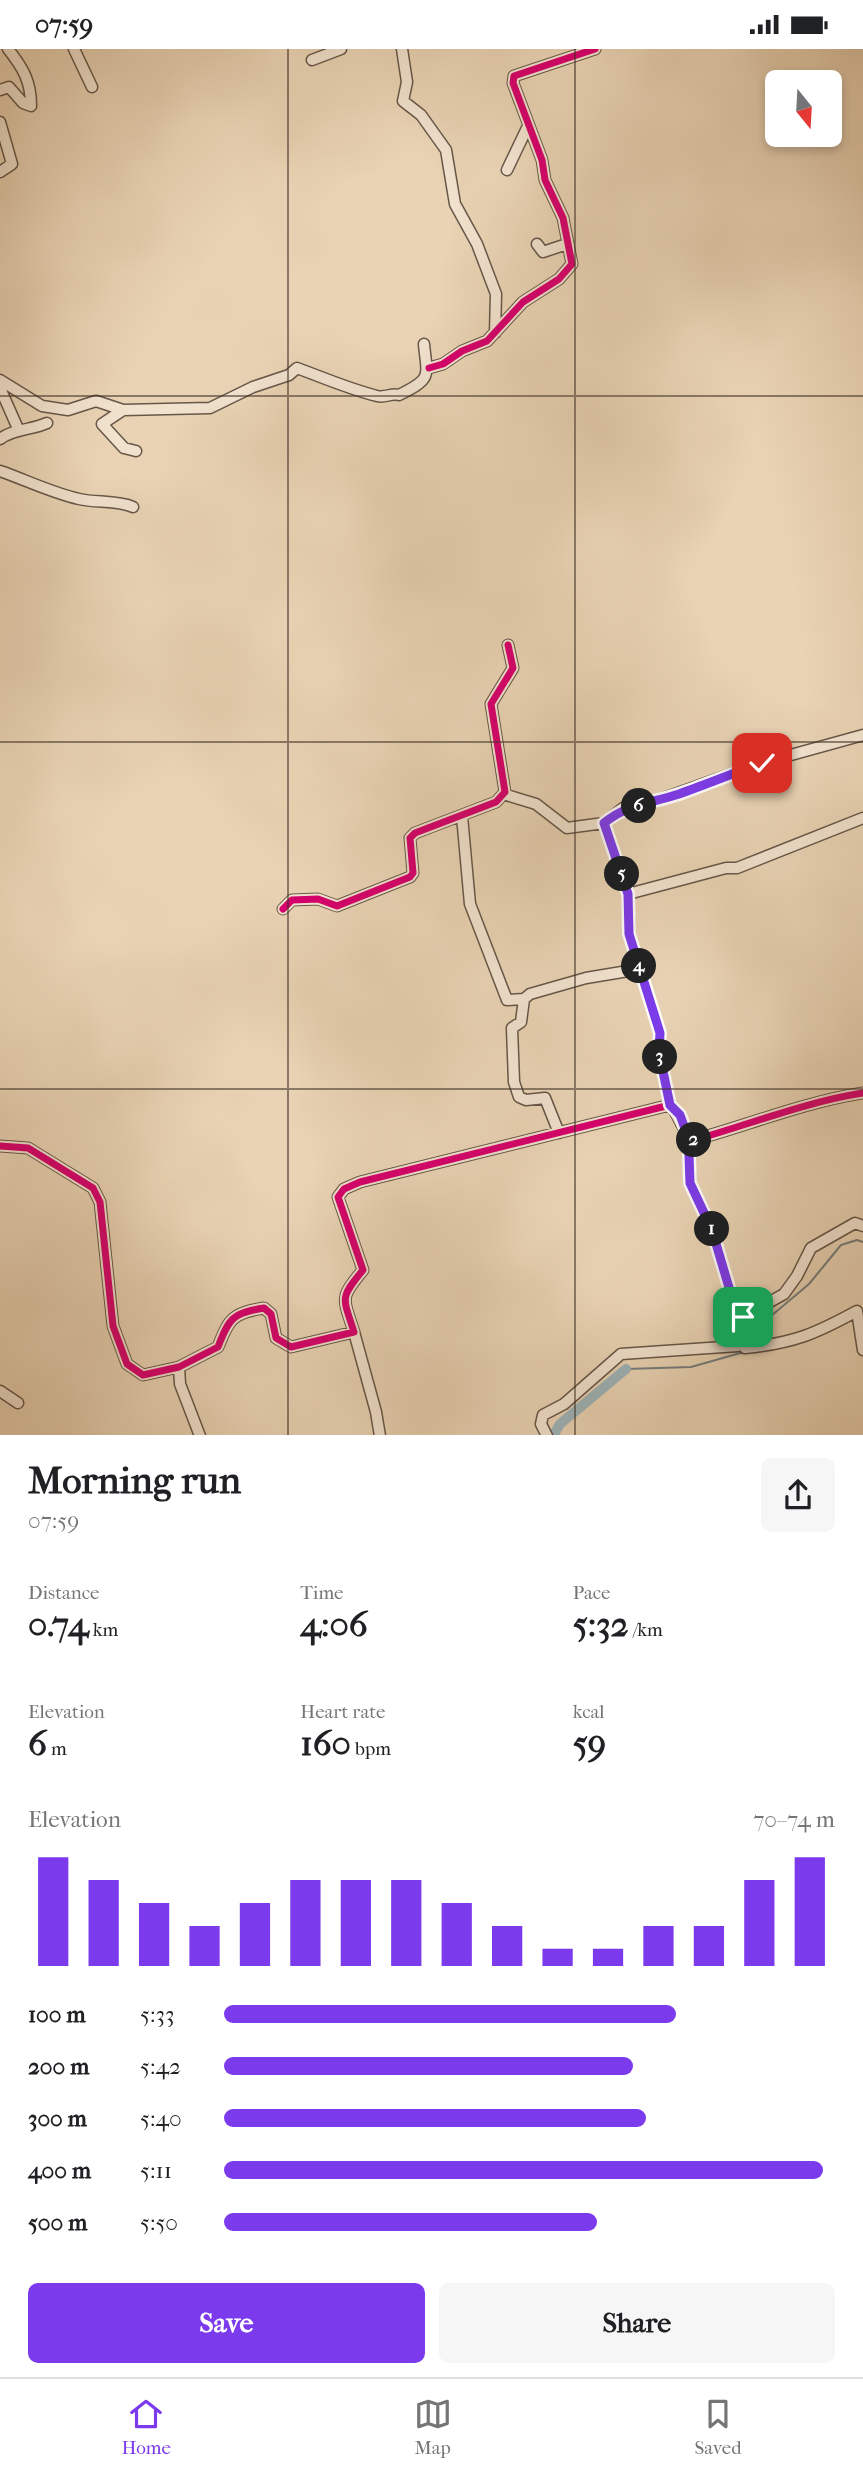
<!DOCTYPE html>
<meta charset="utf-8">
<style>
body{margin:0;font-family:"IM FELL French Canon",serif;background:#f6f6f6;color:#202124;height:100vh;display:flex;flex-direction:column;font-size:26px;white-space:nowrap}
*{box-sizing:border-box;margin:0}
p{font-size:23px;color:#757577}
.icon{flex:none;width:38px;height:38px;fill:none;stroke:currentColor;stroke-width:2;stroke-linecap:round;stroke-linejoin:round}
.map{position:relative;height:1386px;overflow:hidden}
.side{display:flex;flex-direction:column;background:#fff;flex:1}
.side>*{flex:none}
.needle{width:46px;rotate:162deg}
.tools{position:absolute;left:765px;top:21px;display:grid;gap:14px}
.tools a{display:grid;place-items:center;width:77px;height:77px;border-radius:10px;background:#fff;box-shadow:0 4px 10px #0003;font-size:35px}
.pin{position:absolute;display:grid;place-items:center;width:60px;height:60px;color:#fff;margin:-30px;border-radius:14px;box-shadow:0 4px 10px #0006}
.km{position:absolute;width:35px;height:35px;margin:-18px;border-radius:50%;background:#222;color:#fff;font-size:19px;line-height:35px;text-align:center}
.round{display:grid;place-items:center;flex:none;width:74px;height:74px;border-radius:10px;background:#f6f6f6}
.head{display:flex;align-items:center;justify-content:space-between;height:119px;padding:0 28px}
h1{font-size:38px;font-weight:700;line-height:52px}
.stats{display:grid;grid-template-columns:repeat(3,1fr);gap:10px;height:119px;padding:7px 28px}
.stats div{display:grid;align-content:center}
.stats b{font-size:35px;font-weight:700}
.stats small{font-size:19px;font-weight:400}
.stats p{font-size:19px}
.chart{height:196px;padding:14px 28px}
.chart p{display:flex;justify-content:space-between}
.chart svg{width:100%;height:126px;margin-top:7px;stroke:#7c3aed;stroke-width:6}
.primary-button{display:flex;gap:14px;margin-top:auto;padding:14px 28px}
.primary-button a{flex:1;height:80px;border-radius:10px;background:#7c3aed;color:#fff;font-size:28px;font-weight:700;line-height:80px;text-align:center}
.primary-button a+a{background:#f6f6f6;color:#202124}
ul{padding:0 28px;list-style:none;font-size:23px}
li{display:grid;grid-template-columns:112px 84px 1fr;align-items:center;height:52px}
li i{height:18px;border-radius:9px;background:#7c3aed}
.status{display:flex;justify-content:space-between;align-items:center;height:49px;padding:0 35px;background:#fff;direction:ltr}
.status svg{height:19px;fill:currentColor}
.tabs{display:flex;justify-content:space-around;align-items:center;height:98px;border-top:2px solid #e0e0e0;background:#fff;font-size:19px;color:#757577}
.tabs a{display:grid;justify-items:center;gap:4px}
.tabs .on{color:#7c3aed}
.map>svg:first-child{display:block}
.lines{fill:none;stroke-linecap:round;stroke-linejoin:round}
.stream{stroke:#757e7e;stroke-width:2}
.river{stroke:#9db4b9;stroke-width:10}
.minor-casing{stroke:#665749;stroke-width:13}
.minor{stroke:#f1e2ce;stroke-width:10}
.cycleway-casing{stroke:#f1e2ce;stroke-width:11}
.cycleway{stroke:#d6006c;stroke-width:7}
.route-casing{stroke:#fff;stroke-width:14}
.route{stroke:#7c3aed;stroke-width:9}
.grid{fill:none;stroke:#3a2e25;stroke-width:2;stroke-opacity:0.55}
</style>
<div class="status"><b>07:59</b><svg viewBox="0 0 49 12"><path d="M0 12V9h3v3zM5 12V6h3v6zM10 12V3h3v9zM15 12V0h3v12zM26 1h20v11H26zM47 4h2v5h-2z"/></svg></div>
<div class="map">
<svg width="863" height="1387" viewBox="0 0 863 1387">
<rect width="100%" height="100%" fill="#e9d3b4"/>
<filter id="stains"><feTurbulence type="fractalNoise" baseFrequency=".00286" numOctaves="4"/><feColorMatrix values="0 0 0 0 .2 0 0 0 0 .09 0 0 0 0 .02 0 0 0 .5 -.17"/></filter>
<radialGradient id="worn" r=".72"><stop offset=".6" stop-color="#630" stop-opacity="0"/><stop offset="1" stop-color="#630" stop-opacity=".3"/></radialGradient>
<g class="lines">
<path class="stream" d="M760 1293 771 1267 809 1235 841 1196 857 1191 863 1193
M626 1320 691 1318 744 1303"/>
<path class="river" d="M553 1387 560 1375 626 1320"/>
<defs>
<path id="minor" d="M74 0 92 38
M402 0 407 33 403 52 421 66 446 101 455 155 477 195 496 245 495 284
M312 11 341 0
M0 41 9 38 23 54 31 57C31 32 23 19 8 0
M0 73 12 115 0 123
M507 121 528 77
M537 195 543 203 567 195
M429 319 443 315 462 302 487 292 523 253 559 230 572 215 563 169 545 131 542 111 513 34 514 27 595 0
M0 331 42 357 68 361 96 352 123 361 102 375 124 399 136 402
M0 339 19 382
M123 361 210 359 253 338 289 326 297 319C324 329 349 340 377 347 385 349 391 344 399 346 433 329 427 328 424 295
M0 390C13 380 32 381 47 374
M0 422C26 431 52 444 79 450 96 454 117 451 133 458
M503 745 536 755 567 779 604 774 623 759 641 757 762 714 863 686
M462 767 470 855 507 951 524 950
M604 774 628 845 629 885 660 984 659 1003 670 1056
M628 845 726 819H737L863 769
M283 860 292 851 318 850 337 857 410 828 413 824 410 789 415 784 496 753 505 743 491 655 513 619 508 596
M559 1084 545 1049 526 1051 519 1048 514 1033 512 979 521 973 524 950 530 945 586 929 640 920
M694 1091 689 1106 690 1134 712 1181 730 1243 743 1268
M0 1097 28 1099 93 1139 100 1153 113 1277 127 1315 143 1326 179 1318 218 1298C229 1269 233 1264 264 1259L271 1265 276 1289 291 1298 354 1283C343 1248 339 1250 363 1221L338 1148 344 1140 360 1133 670 1056C680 1067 682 1083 694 1091 751 1075 805 1053 863 1044
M354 1283 376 1363 380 1387
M741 1284 745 1299C794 1294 815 1285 857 1262L863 1301
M179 1318 180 1335 200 1387
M0 1342 18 1354
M547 1387 541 1375 543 1366 564 1355 621 1305 738 1297 743 1268 784 1245 797 1227 811 1199 855 1174 863 1177"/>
</defs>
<use href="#minor" class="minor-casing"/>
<use href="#minor" class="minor"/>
<defs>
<path id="cycleway" d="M429 319 443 315 462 302 487 292 523 253 559 230 572 215 563 169 545 131 542 111 513 34 514 27 595 0
M283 860 292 851 318 850 337 857 410 828 413 824 410 789 415 784 496 753 505 743 491 655 513 619 508 596
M0 1097 28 1099 93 1139 100 1153 113 1277 127 1315 143 1326 179 1318 218 1298C229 1269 233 1264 264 1259L271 1265 276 1289 291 1298 354 1283C343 1248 339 1250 363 1221L338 1148 344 1140 360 1133 670 1056C680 1067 682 1083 694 1091 751 1075 805 1053 863 1044"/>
</defs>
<use href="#cycleway" class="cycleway-casing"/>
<use href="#cycleway" class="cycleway"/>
</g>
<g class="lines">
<defs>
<path id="route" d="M743 1268 730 1242 712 1181 690 1134 689 1106 694 1091 687 1085 680 1066 670 1056 659 1003 660 984 629 885 628 845 604 774C629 754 649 755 679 745 707 735 734 724 762 714"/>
</defs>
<use href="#route" class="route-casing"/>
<use href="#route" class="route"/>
</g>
<path class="grid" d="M288 0V1387M575 0V1387M0 347H863M0 693H863M0 1040H863"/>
<rect width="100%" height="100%" filter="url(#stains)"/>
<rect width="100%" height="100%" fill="url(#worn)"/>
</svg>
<div class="tools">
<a><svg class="needle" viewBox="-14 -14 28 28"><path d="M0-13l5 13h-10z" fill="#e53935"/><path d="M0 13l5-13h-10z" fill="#757577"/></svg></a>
</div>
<div class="pin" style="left:743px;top:1268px;background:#1e9e55"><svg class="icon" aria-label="arrive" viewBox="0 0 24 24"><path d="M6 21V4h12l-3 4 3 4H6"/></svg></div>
<div class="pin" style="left:762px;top:714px;background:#d93025"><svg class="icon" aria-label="check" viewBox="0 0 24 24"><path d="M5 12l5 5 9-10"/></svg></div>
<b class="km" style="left:712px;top:1180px">1</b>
<b class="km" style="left:694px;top:1091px">2</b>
<b class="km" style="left:660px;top:1008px">3</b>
<b class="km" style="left:639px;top:917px">4</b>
<b class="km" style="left:622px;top:825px">5</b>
<b class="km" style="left:639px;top:757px">6</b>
</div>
<section class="side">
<div class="head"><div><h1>Morning run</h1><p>07:59</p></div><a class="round"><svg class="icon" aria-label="share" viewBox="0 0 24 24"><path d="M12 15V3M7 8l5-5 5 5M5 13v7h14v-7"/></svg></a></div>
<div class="stats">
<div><p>Distance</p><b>0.74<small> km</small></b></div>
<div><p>Time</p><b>4:06</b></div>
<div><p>Pace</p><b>5:32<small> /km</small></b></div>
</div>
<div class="stats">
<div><p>Elevation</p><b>6<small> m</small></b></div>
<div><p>Heart rate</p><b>160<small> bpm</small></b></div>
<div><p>kcal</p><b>59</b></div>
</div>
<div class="chart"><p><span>Elevation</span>70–74 m</p>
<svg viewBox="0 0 160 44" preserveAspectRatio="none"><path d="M5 44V6M15 44V14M25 44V22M35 44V30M45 44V22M55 44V14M65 44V14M75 44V14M85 44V22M95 44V30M105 44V38M115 44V38M125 44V30M135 44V30M145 44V14M155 44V6"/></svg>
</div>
<ul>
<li><b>100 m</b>5:33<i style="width:74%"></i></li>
<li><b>200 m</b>5:42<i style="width:67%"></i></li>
<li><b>300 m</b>5:40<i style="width:69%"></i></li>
<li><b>400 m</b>5:11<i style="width:98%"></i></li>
<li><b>500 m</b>5:50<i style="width:61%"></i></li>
</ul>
<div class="primary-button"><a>Save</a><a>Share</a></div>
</section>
<nav class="tabs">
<a class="on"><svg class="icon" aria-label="home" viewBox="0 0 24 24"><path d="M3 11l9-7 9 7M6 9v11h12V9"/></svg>Home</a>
<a><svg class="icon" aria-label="map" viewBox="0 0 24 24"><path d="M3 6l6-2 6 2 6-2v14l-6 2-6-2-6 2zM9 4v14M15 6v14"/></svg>Map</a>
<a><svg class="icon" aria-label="saved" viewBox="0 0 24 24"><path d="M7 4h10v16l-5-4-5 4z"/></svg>Saved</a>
</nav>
